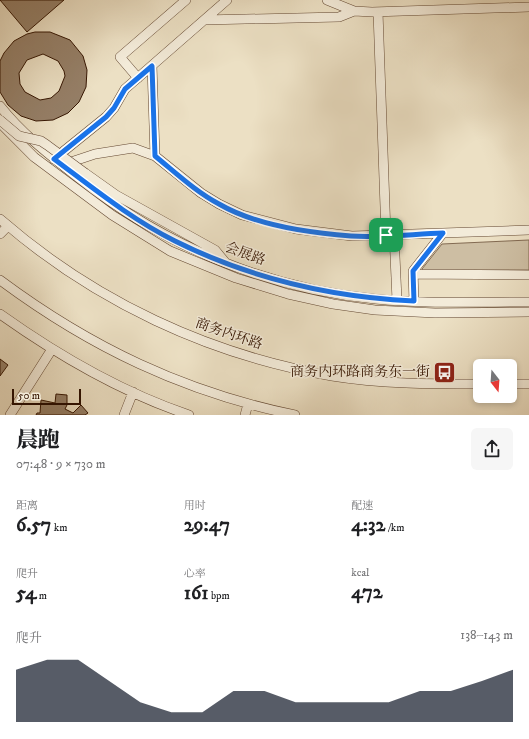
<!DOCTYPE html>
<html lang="zh">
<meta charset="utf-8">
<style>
body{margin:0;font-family:"IM FELL DW Pica","Noto Serif SC",serif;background:#f6f6f6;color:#202124;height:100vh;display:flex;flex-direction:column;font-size:15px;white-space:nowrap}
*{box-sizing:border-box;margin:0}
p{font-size:13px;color:#757577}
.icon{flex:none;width:22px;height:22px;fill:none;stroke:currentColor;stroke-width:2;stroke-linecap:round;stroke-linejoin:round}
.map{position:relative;height:415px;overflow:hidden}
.drawer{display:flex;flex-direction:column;background:#fff;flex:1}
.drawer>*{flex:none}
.needle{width:26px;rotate:163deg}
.tools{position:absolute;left:473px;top:359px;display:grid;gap:8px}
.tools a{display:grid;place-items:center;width:44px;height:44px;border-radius:6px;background:#fff;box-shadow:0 2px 6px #0003;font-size:20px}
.scale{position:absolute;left:12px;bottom:10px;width:69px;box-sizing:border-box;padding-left:4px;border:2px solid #361602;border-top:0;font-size:11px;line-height:14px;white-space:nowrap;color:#361602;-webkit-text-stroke:3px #f3ebd9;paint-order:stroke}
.pin{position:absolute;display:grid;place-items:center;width:34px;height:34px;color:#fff;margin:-17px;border-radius:8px;box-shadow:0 2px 6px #0006}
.round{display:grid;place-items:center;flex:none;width:42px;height:42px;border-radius:6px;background:#f6f6f6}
.head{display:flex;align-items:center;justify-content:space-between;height:68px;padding:0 16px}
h1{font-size:22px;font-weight:800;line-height:30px}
.figures{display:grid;grid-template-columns:repeat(3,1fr);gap:6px;height:68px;padding:4px 16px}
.figures div{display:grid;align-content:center}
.figures b{font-size:20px;font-weight:800}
.figures small{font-size:11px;font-weight:400}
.figures p{font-size:11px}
.chart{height:112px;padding:8px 16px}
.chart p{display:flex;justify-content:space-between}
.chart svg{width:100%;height:72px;margin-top:4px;fill:#111827;opacity:.7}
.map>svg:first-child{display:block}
.green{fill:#cdbea3;stroke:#826a52}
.building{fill:#957f67;stroke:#361602;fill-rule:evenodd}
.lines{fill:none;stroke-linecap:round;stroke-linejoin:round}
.minor-casing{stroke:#644832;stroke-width:10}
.minor{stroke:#f3ebd9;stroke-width:9}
.minor-bridge-casing{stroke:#644832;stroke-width:10;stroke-linecap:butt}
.minor-bridge{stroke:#f3ebd9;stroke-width:9}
.route-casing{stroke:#fff;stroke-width:8}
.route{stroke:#1a73e8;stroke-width:5}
.labels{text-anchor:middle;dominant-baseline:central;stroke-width:3;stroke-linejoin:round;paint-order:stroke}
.street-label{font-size:14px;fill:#361602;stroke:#f3ebd9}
.poi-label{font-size:14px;fill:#361602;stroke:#f3ebd9;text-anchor:end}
</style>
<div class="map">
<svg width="529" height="415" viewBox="0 0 529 415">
<rect width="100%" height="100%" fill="#ece0c4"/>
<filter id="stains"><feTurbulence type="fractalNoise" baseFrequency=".005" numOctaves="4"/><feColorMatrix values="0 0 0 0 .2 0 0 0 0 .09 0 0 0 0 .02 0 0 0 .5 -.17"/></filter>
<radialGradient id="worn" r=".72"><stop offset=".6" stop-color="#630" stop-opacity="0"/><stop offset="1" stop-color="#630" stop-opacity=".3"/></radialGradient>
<path class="green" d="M529 240V270L424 271 422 269 442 244Z"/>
<path class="building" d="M0 0H64L27 32Z
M35 32H50L70 40 83 56 87 70 86 87 79 102 68 113 53 120 36 121 21 116 8 105 0 92V61L4 53 14 41 27 34ZM43 54 58 61 64 71 65 76 59 91 51 98 40 100 25 92 20 84 19 73 27 60Z
M0 359 8 365 0 376Z
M56 394 67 395V405L65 409 73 413 81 405 88 413 85 415H36L37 413H40L41 400 55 403Z"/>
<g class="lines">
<defs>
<path id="minor" d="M327 0 354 11 372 12 529 7
M378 12 386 235
M204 20 339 17 354 11
M152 66 155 156
M138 78 120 57 186 0
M0 106C23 135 51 156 80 179 165 246 268 289 375 299 426 304 478 302 529 302
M2 125 34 157 112 215 170 251 236 278 288 294 333 304 375 310 435 313 529 312
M54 159 106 117 114 108 125 89 227 0
M65 164 95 154 133 148 155 156 201 193 219 204 242 215 296 229 352 236 529 230
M85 173 116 195 215 250 225 262
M0 219C94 301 209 355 332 376 381 384 431 384 480 384
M0 234 8 226
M394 234 397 300
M413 274 529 275
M0 280C90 347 184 392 295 415
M414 301 413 271 443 233
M0 314C59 356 121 392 189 415
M510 384H529
M10 415 52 349
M124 415 133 392
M245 415 248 404"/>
</defs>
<use href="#minor" class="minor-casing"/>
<use href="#minor" class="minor"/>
<defs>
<path id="minor-bridge" d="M0 120 19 136 41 141 47 145 85 173"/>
</defs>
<use href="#minor-bridge" class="minor-bridge-casing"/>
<use href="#minor-bridge" class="minor-bridge"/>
</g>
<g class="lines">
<defs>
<path id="route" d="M152 66 155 156C176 173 196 192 219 204 255 225 310 233 351 236 381 238 413 234 443 233L413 271 414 301C331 297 249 278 175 241 131 219 93 188 54 159L106 117 114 108 125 89Z"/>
</defs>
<use href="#route" class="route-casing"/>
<use href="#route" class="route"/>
</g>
<defs>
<symbol id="bus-square" viewBox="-11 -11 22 22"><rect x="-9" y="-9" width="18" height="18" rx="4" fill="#8f2418" stroke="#f3ebd9"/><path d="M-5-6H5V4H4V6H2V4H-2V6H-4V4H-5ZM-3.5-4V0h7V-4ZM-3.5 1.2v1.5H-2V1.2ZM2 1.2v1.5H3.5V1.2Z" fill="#fff"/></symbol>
</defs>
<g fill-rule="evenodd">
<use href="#bus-square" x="432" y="360" width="25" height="25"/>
</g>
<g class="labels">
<g class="street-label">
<text transform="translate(245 254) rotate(20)">会展路</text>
<text transform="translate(229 334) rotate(19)">商务内环路</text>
</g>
<g class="poi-label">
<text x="430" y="372">商务内环路商务东一街</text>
</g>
</g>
<rect width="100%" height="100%" filter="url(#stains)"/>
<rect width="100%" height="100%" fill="url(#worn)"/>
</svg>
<div class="tools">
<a><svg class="needle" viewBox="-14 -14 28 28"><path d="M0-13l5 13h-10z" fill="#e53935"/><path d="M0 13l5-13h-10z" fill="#757577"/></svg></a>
</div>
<div class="scale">50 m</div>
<div class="pin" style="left:386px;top:235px;background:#1e9e55"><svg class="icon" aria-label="arrive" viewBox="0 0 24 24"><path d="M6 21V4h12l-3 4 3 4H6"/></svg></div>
</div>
<section class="drawer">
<div class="head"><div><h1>晨跑</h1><p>07:48 · 9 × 730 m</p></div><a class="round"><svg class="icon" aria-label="share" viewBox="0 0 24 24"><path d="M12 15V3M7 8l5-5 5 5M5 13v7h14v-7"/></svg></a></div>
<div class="figures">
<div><p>距离</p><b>6.57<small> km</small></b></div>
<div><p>用时</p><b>29:47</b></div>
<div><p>配速</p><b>4:32<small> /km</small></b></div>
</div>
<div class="figures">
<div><p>爬升</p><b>54<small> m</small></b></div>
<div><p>心率</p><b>161<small> bpm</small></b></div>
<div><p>kcal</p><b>472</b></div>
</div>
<div class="chart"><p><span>爬升</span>138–143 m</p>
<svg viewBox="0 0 160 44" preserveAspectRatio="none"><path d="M0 44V12L10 6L20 6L30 19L40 32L50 38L60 38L70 25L80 25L90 32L100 32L110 32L120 32L130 25L140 25L150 19L160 12V44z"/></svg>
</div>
</section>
